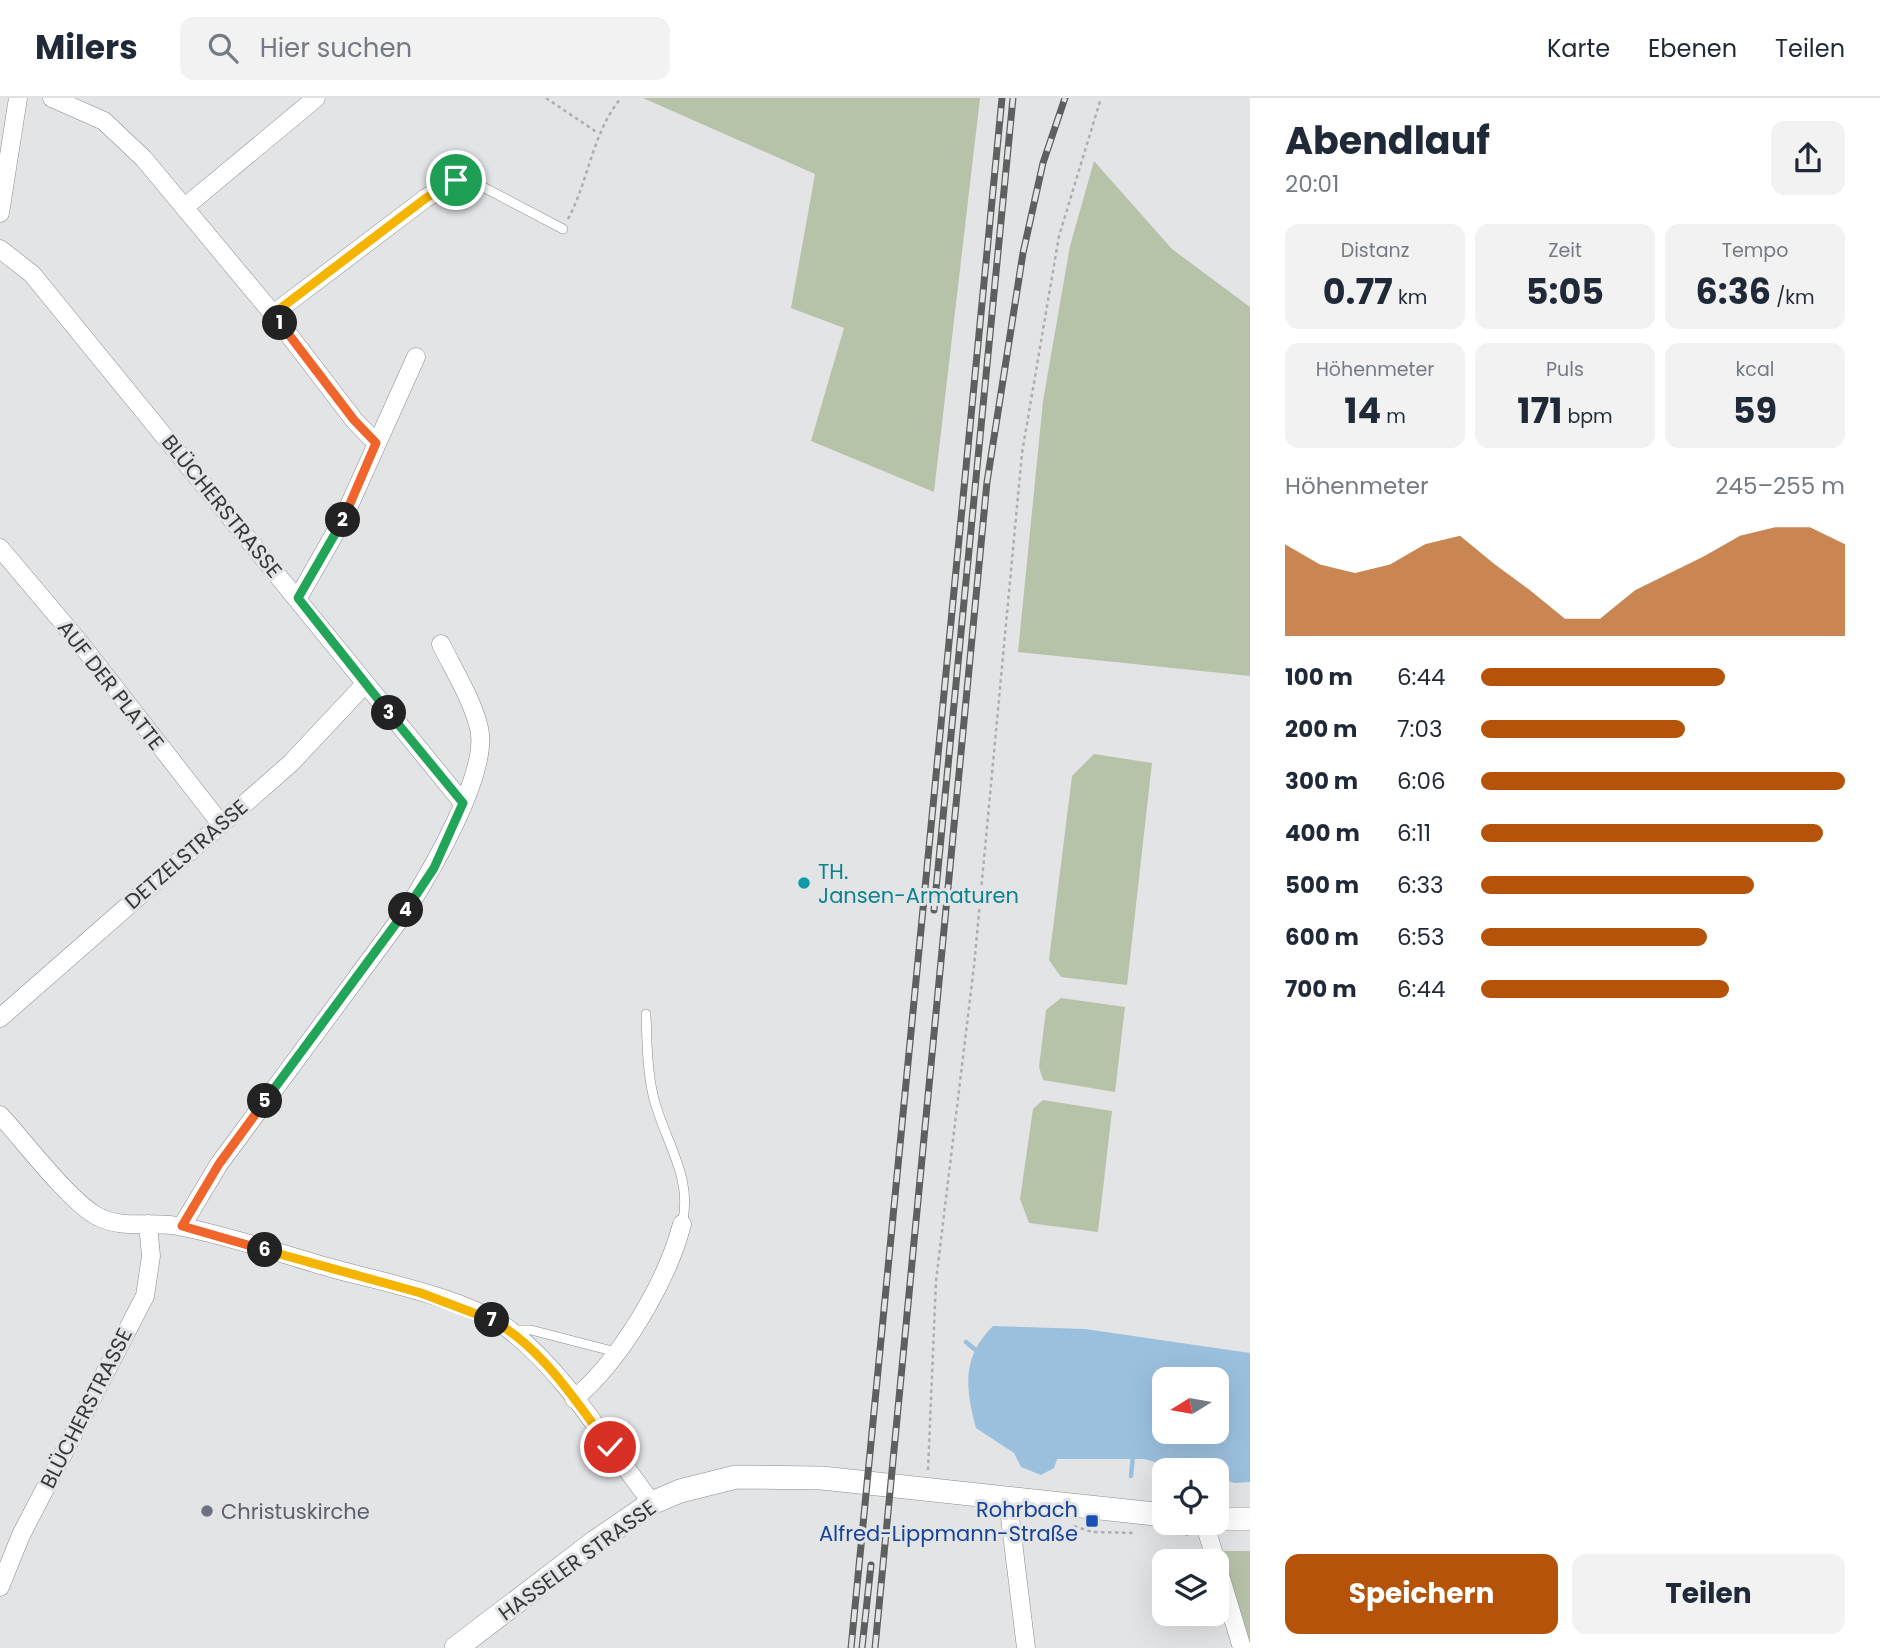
<!DOCTYPE html>
<html lang="de">
<meta charset="utf-8">
<style>
body{margin:0;font-family:Poppins,sans-serif;background:#f2f2f3;color:#1f2937;height:100vh;display:flex;flex-direction:column;font-size:26px;white-space:nowrap}
*{box-sizing:border-box;margin:0}
p{font-size:23px;color:#747a83}
.icon{flex:none;width:38px;height:38px;fill:none;stroke:currentColor;stroke-width:2;stroke-linecap:round;stroke-linejoin:round}
.map{position:relative;flex:1;overflow:hidden}
.details{display:flex;flex-direction:column;background:#fff;width:630px}
.details>*{flex:none}
.needle{width:46px;rotate:259deg}
.controls{position:absolute;left:1152px;top:1269px;display:grid;gap:14px}
.controls a{display:grid;place-items:center;width:77px;height:77px;border-radius:14px;background:#fff;box-shadow:0 7px 28px #0002;font-size:35px}
.pin{position:absolute;display:grid;place-items:center;width:60px;height:60px;color:#fff;margin:-30px;border:4px solid #fff;border-radius:50%;box-shadow:0 2px 7px #0007}
.km{position:absolute;width:35px;height:35px;margin:-18px;border-radius:50%;background:#222;color:#fff;font-size:19px;line-height:35px;text-align:center}
.round{display:grid;place-items:center;flex:none;width:74px;height:74px;border-radius:14px;background:#f2f2f3}
.summary{display:flex;align-items:center;justify-content:space-between;height:119px;padding:0 35px}
h1{font-size:38px;font-weight:700;line-height:52px}
.stats{display:grid;grid-template-columns:repeat(3,1fr);gap:10px;height:119px;padding:7px 35px}
.stats div{display:grid;align-content:center;border-radius:14px;background:#f2f2f3;text-align:center}
.stats b{font-size:35px;font-weight:700}
.stats small{font-size:19px;font-weight:400}
.stats p{font-size:19px}
.chart{height:196px;padding:14px 35px}
.chart p{display:flex;justify-content:space-between}
.chart svg{width:100%;height:126px;margin-top:7px;fill:#b45309;opacity:.7}
.cta{display:flex;gap:14px;margin-top:auto;padding:14px 35px}
.cta a{flex:1;height:80px;border-radius:14px;background:#b45309;color:#fff;font-size:28px;font-weight:700;line-height:80px;text-align:center}
.cta a+a{background:#f2f2f3;color:#1f2937}
ul{padding:0 35px;list-style:none;font-size:23px}
li{display:grid;grid-template-columns:112px 84px 1fr;align-items:center;height:52px}
li i{height:18px;border-radius:9px;background:#b45309}
header{display:flex;align-items:center;gap:42px;box-sizing:border-box;height:98px;padding:0 35px;background:#fff;border-bottom:2px solid #e0e1e3}
header strong{font-size:33px}
nav{display:flex;gap:38px;margin-inline-start:auto;font-size:24px}
.search{width:490px;height:63px;background:#f2f2f3;display:flex;align-items:center;gap:18px;box-sizing:border-box;padding:0 24px;border-radius:14px;color:#747a83;font-size:26px}
main{display:flex;flex:1;min-height:0}
.map>svg:first-child{display:block}
.green{fill:#b7c3a8}
.water{fill:#9bc0de;fill-rule:evenodd}
.lines{fill:none;stroke-linecap:round;stroke-linejoin:round}
.stream{stroke:#9bc0de;stroke-width:4.5}
.service-casing{stroke:#8a8b8d;stroke-width:10}
.minor-casing{stroke:#8a8b8d;stroke-width:19}
.tertiary-casing{stroke:#8a8b8d;stroke-width:24}
.path{stroke:#adaeaf;stroke-width:2.5;stroke-dasharray:3.5 3.5;stroke-linecap:butt}
.service{stroke:#fff;stroke-width:9}
.minor{stroke:#fff;stroke-width:18}
.tertiary{stroke:#fff;stroke-width:23}
.rail-casing{stroke:#5e5f5f;stroke-width:7}
.rail{stroke:#e3e4e6;stroke-width:4.5;stroke-dasharray:13;stroke-linecap:butt}
.split-1-casing{stroke:#fff;stroke-width:14}
.split-2-casing{stroke:#fff;stroke-width:14}
.split-3-casing{stroke:#fff;stroke-width:14}
.split-4-casing{stroke:#fff;stroke-width:14}
.split-5-casing{stroke:#fff;stroke-width:14}
.split-6-casing{stroke:#fff;stroke-width:14}
.split-7-casing{stroke:#fff;stroke-width:14}
.split-8-casing{stroke:#fff;stroke-width:14}
.split-1{stroke:#f5b400;stroke-width:9}
.split-2{stroke:#f0652b;stroke-width:9}
.split-3{stroke:#22a559;stroke-width:9}
.split-4{stroke:#22a559;stroke-width:9}
.split-5{stroke:#22a559;stroke-width:9}
.split-6{stroke:#f0652b;stroke-width:9}
.split-7{stroke:#f5b400;stroke-width:9}
.split-8{stroke:#f5b400;stroke-width:9}
.culture-dot{fill:#0f9aa8;stroke:#e3e4e6;stroke-width:2.5}
.worship-dot{fill:#6b7280;stroke:#e3e4e6;stroke-width:2.5}
.transit-dot{fill:#1a4fb4;stroke:#e3e4e6;stroke-width:2.5}
.labels{text-anchor:middle;dominant-baseline:central;stroke-width:6;stroke-linejoin:round;paint-order:stroke}
.street-label{font-size:21px;fill:#373838;stroke:#e3e4e6}
.culture-label{font-size:21px;fill:#0d838f;stroke:#e3e4e6;text-anchor:start}
.transit-label{font-size:21px;fill:#164399;stroke:#e3e4e6;text-anchor:end}
.worship-label{font-size:21px;fill:#5b616d;stroke:#e3e4e6;text-anchor:start}
</style>
<header>
<strong>Milers</strong>
<div class="search"><svg class="icon" aria-label="search" viewBox="0 0 24 24"><circle cx="10" cy="10" r="6"/><path d="M15 15l6 6"/></svg>Hier suchen</div>
<nav><a>Karte</a><a>Ebenen</a><a>Teilen</a></nav>
</header>
<main>
<div class="map">
<svg width="1250" height="1550" viewBox="0 0 1250 1550">
<rect width="100%" height="100%" fill="#e3e4e6"/>
<path class="green" d="M643 0H980L934 394 811 343 844 230 791 210 815 76Z
M1094 63 1172 151 1250 209V578L1018 554 1043 303 1070 148Z
M1094 656 1152 665 1127 887 1061 879 1049 862 1072 678Z
M1061 900 1125 909 1115 994 1043 982 1039 969 1046 912Z
M1043 1002 1112 1013 1098 1134 1029 1125 1020 1101 1033 1011Z
M1221 1453H1250V1550Z"/>
<path class="water" d="M993 1228 1085 1231 1250 1255V1384L1235 1385 1216 1380V1372H1185L1144 1361H1057L1054 1370 1041 1377 1021 1369 1014 1355 976 1330C965 1289 962 1259 993 1228ZM1164 1281H1216V1334H1164Z"/>
<g class="lines">
<path class="stream" d="M966 1244 978 1254
M1131 1378 1133 1357"/>
<defs>
<path id="service" d="M456 82 483 89 563 131
M646 916C647 943 647 970 653 997 663 1041 694 1079 682 1126
M512 1232H531L616 1254"/>
<path id="minor" d="M52 0 104 23 144 61 273 216 354 322 376 345
M186 108 316 0
M0 115 18 0
M0 151 32 176 463 705
M273 216 426 100 456 82
M0 450 80 545 221 726
M298 500 343 421 416 259
M0 920 291 665 365 586
M0 1017C23 1042 67 1100 95 1117 122 1133 154 1122 183 1129 233 1139 282 1156 331 1170 382 1184 470 1201 511 1233 568 1278 608 1348 652 1405
M182 1128 219 1066 406 813C430 775 490 674 479 630 472 601 454 573 441 546
M574 1301C620 1263 667 1184 682 1126
M1008 1403 1026 1550
M1204 1424 1216 1463
M1216 1464 1242 1550
M0 1489 21 1437 145 1198 151 1158 148 1126"/>
<path id="tertiary" d="M1216 1421H1250
M456 1550 595 1444 652 1405 680 1393 736 1379 822 1380 1164 1417"/>
</defs>
<use href="#service" class="service-casing"/>
<use href="#minor" class="minor-casing"/>
<use href="#tertiary" class="tertiary-casing"/>
<path class="path" d="M546 0 598 35
M568 121C589 82 592 35 621 0
M928 1372 936 1183 974 868 1022 355 1059 138 1101 0
M1074 1428 1092 1434 1136 1435
M1171 1435 1192 1437"/>
<use href="#service" class="service"/>
<use href="#minor" class="minor"/>
<use href="#tertiary" class="tertiary"/>
<defs>
<path id="rail" d="M934 812 1013 0
M851 1550 1002 0
M862 1550 871 1467
M875 1550 987 384 1023 155 1043 65 1065 0"/>
</defs>
<use href="#rail" class="rail-casing"/>
<use href="#rail" class="rail"/>
</g>
<g class="lines">
<defs>
<path id="split-1" d="M280 225 273 216 426 100 456 82"/>
<path id="split-2" d="M280 225 354 322 376 345 343 422"/>
<path id="split-3" d="M343 422 298 500 389 615"/>
<path id="split-4" d="M389 615 463 705 434 770 406 812"/>
<path id="split-5" d="M265 1003 406 812"/>
<path id="split-6" d="M265 1003 219 1066 182 1128 265 1152"/>
<path id="split-7" d="M265 1152 421 1195 492 1222"/>
<path id="split-8" d="M492 1222C542 1249 576 1304 610 1349"/>
</defs>
<use href="#split-1" class="split-1-casing"/>
<use href="#split-2" class="split-2-casing"/>
<use href="#split-3" class="split-3-casing"/>
<use href="#split-4" class="split-4-casing"/>
<use href="#split-5" class="split-5-casing"/>
<use href="#split-6" class="split-6-casing"/>
<use href="#split-7" class="split-7-casing"/>
<use href="#split-8" class="split-8-casing"/>
<use href="#split-1" class="split-1"/>
<use href="#split-2" class="split-2"/>
<use href="#split-3" class="split-3"/>
<use href="#split-4" class="split-4"/>
<use href="#split-5" class="split-5"/>
<use href="#split-6" class="split-6"/>
<use href="#split-7" class="split-7"/>
<use href="#split-8" class="split-8"/>
</g>
<circle class="culture-dot" cx="804" cy="785" r="7"/>
<circle class="worship-dot" cx="207" cy="1413" r="7"/>
<rect class="transit-dot" x="1085" y="1416" width="14" height="14" rx="3.5"/>
<g class="labels">
<g class="street-label">
<text transform="translate(222 408) rotate(51)">BLÜCHERSTRASSE</text>
<text transform="translate(111 587) rotate(52)">AUF DER PLATTE</text>
<text transform="translate(186 756) rotate(-41)">DETZELSTRASSE</text>
<text transform="translate(86 1310) rotate(-63)">BLÜCHERSTRASSE</text>
<text transform="translate(577 1462) rotate(-36)">HASSELER STRASSE</text>
</g>
<g class="culture-label">
<text x="818" y="773">TH.<tspan x="818" dy="24">Jansen-Armaturen</tspan></text>
</g>
<g class="transit-label">
<text x="1078" y="1411">Rohrbach<tspan x="1078" dy="24">Alfred-Lippmann-Straße</tspan></text>
</g>
<g class="worship-label">
<text x="221" y="1413">Christuskirche</text>
</g>
</g>
</svg>
<div class="controls">
<a><svg class="needle" viewBox="-14 -14 28 28"><path d="M0-13l5 13h-10z" fill="#e53935"/><path d="M0 13l5-13h-10z" fill="#747a83"/></svg></a>
<a><svg class="icon" aria-label="locate" viewBox="0 0 24 24"><circle cx="12" cy="12" r="6"/><path d="M12 2v4M12 18v4M2 12h4M18 12h4"/></svg></a>
<a><svg class="icon" aria-label="layers" viewBox="0 0 24 24"><path d="M12 4l9 5-9 5-9-5zM3 14l9 5 9-5"/></svg></a>
</div>
<div class="pin" style="left:456px;top:82px;background:#1e9e55"><svg class="icon" aria-label="arrive" viewBox="0 0 24 24"><path d="M6 21V4h12l-3 4 3 4H6"/></svg></div>
<div class="pin" style="left:610px;top:1349px;background:#d93025"><svg class="icon" aria-label="check" viewBox="0 0 24 24"><path d="M5 12l5 5 9-10"/></svg></div>
<b class="km" style="left:280px;top:225px">1</b>
<b class="km" style="left:343px;top:422px">2</b>
<b class="km" style="left:389px;top:615px">3</b>
<b class="km" style="left:406px;top:812px">4</b>
<b class="km" style="left:265px;top:1003px">5</b>
<b class="km" style="left:265px;top:1152px">6</b>
<b class="km" style="left:492px;top:1222px">7</b>
</div>
<section class="details">
<div class="summary"><div><h1>Abendlauf</h1><p>20:01</p></div><a class="round"><svg class="icon" aria-label="share" viewBox="0 0 24 24"><path d="M12 15V3M7 8l5-5 5 5M5 13v7h14v-7"/></svg></a></div>
<div class="stats">
<div><p>Distanz</p><b>0.77<small> km</small></b></div>
<div><p>Zeit</p><b>5:05</b></div>
<div><p>Tempo</p><b>6:36<small> /km</small></b></div>
</div>
<div class="stats">
<div><p>Höhenmeter</p><b>14<small> m</small></b></div>
<div><p>Puls</p><b>171<small> bpm</small></b></div>
<div><p>kcal</p><b>59</b></div>
</div>
<div class="chart"><p><span>Höhenmeter</span>245–255 m</p>
<svg viewBox="0 0 160 44" preserveAspectRatio="none"><path d="M0 44V12L10 19L20 22L30 19L40 12L50 9L60 19L70 28L80 38L90 38L100 28L110 22L120 16L130 9L140 6L150 6L160 12V44z"/></svg>
</div>
<ul>
<li><b>100 m</b>6:44<i style="width:67%"></i></li>
<li><b>200 m</b>7:03<i style="width:56%"></i></li>
<li><b>300 m</b>6:06<i style="width:100%"></i></li>
<li><b>400 m</b>6:11<i style="width:94%"></i></li>
<li><b>500 m</b>6:33<i style="width:75%"></i></li>
<li><b>600 m</b>6:53<i style="width:62%"></i></li>
<li><b>700 m</b>6:44<i style="width:68%"></i></li>
</ul>
<div class="cta"><a>Speichern</a><a>Teilen</a></div>
</section>
</main>
